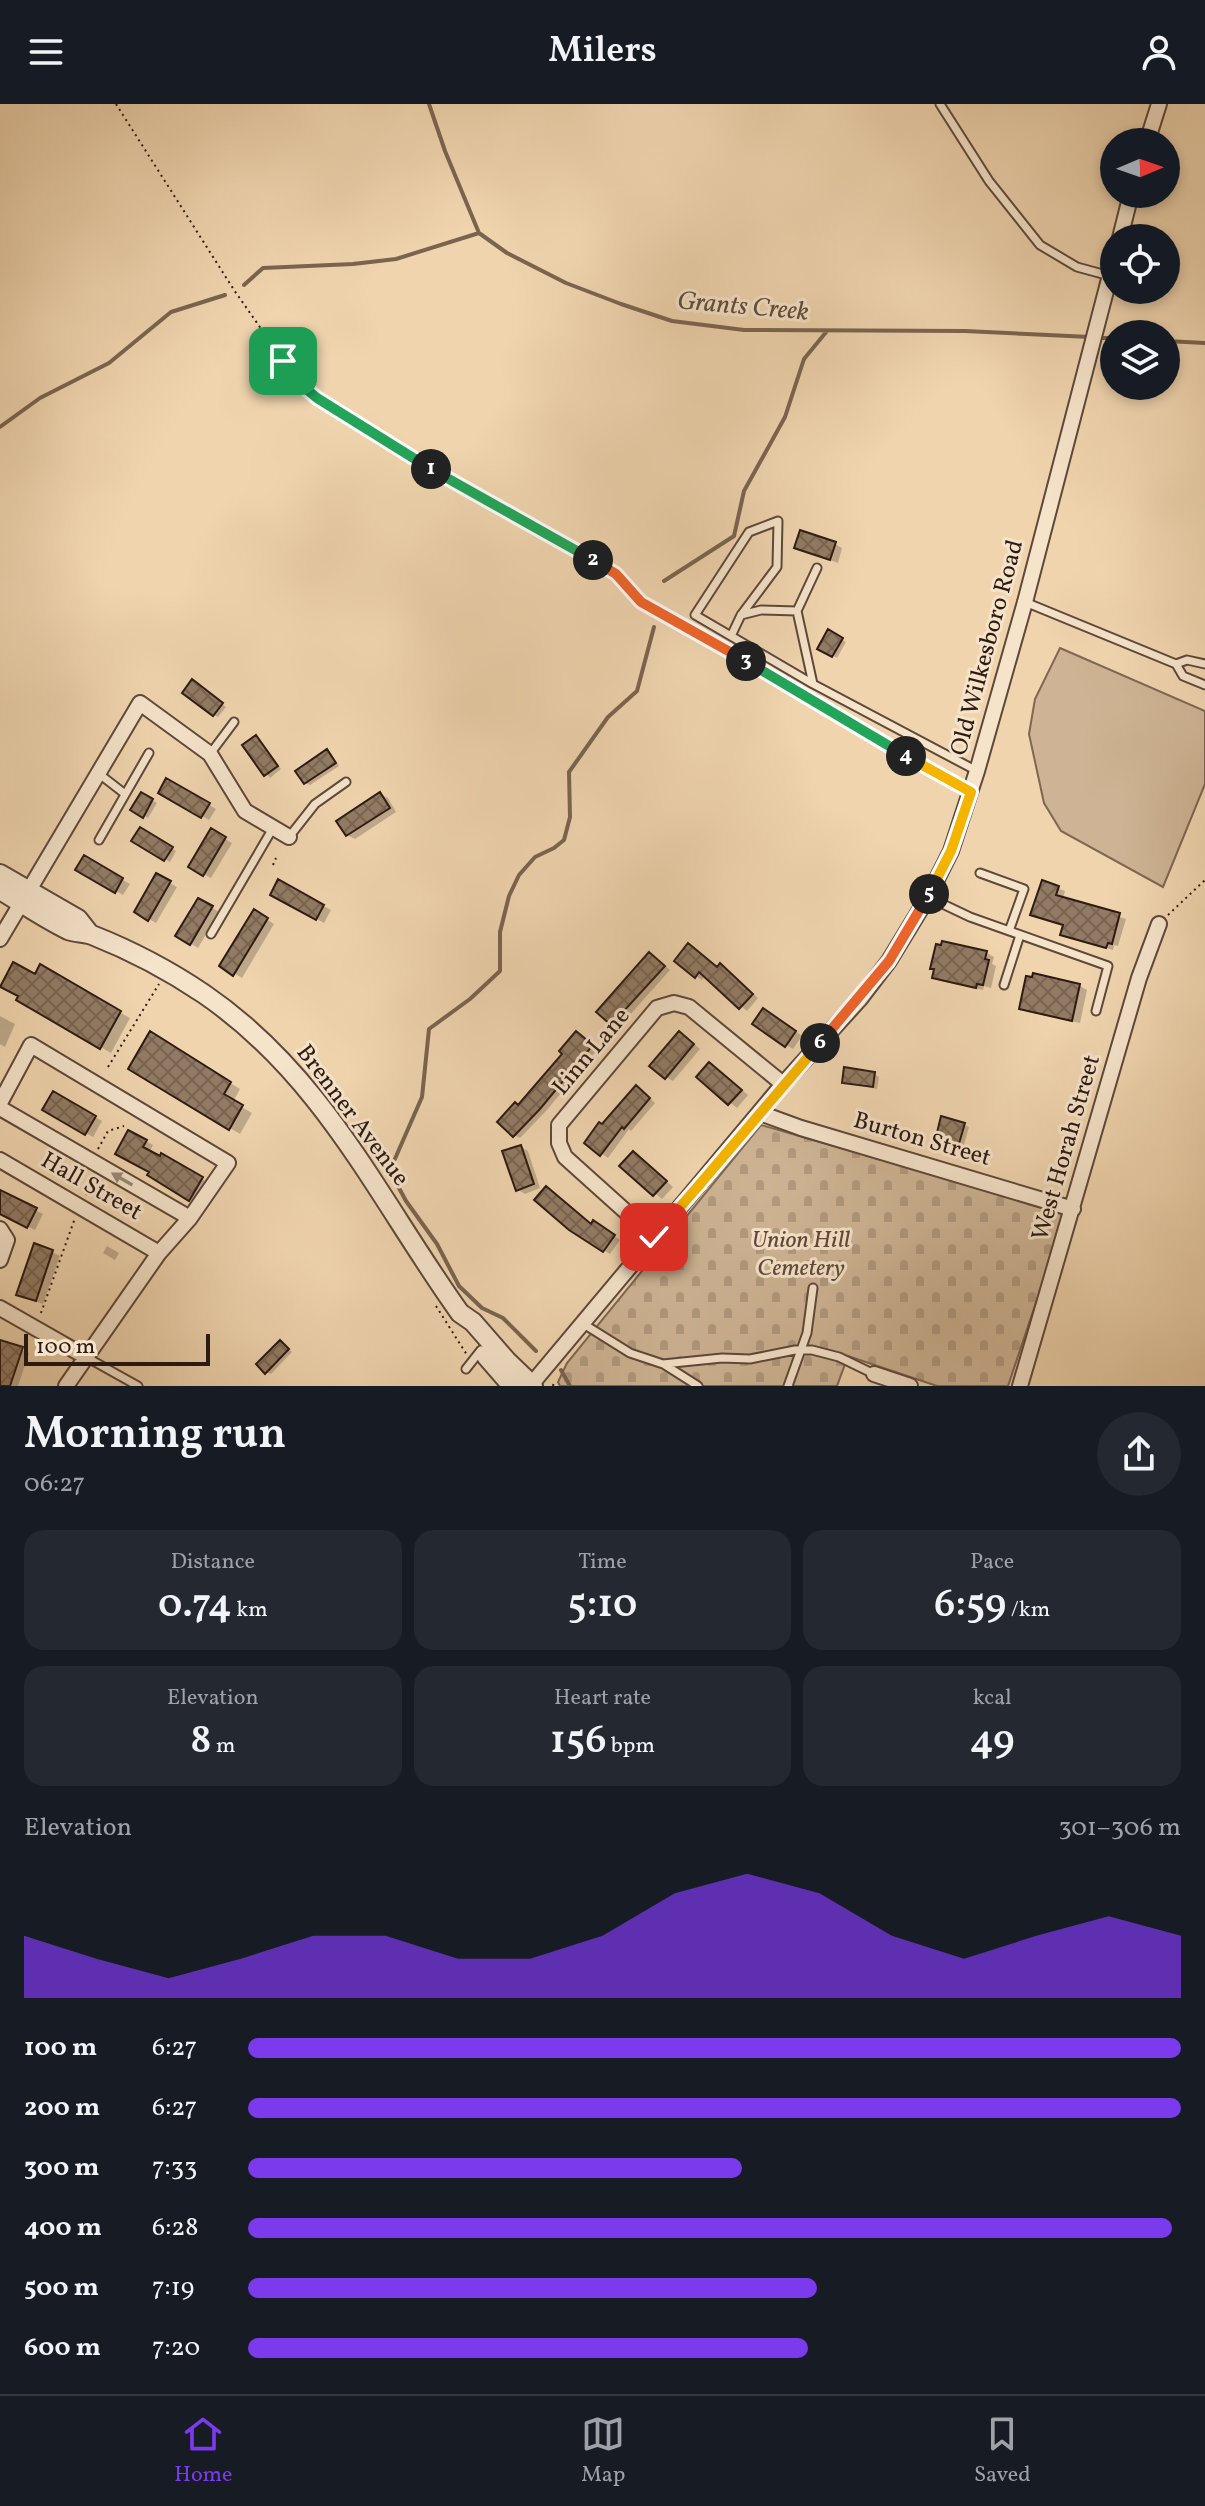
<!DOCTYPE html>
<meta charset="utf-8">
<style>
body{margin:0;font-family:Vollkorn,serif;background:#242831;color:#f1f3f6;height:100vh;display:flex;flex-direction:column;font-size:30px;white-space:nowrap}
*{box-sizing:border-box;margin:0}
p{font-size:26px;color:#9ea1a6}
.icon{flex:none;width:44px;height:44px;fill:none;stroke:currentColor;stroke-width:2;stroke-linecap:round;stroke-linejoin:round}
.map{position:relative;height:1282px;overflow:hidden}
.details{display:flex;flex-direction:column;background:#171b24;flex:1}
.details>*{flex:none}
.needle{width:52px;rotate:88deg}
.fabs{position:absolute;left:1100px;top:24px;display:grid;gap:16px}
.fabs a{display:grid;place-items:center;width:80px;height:80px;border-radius:50%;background:#171b24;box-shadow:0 4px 12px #0003;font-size:40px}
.scale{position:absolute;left:24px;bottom:20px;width:186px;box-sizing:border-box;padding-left:8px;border:4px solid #2d1a13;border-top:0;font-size:22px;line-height:28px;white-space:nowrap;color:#2d1a13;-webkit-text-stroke:6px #f5e3ca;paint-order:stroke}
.pin{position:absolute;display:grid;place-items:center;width:68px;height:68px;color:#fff;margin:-34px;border-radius:16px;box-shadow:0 4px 12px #0006}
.km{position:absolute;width:40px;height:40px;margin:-20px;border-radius:50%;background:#222;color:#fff;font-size:22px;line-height:40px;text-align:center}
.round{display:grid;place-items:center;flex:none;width:84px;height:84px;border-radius:42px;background:#242831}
.head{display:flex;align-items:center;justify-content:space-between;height:136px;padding:0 24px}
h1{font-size:44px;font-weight:600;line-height:60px}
.metrics{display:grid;grid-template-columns:repeat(3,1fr);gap:12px;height:136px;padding:8px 24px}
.metrics div{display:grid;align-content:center;border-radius:20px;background:#242831;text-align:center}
.metrics b{font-size:40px;font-weight:600}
.metrics small{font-size:22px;font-weight:400}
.metrics p{font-size:22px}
.chart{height:224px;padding:16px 24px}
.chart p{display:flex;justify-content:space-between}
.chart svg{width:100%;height:144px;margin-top:8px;fill:#7c3aed;opacity:.7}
ul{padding:0 24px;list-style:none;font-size:26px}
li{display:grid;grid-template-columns:128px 96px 1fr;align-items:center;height:60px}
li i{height:20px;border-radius:10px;background:#7c3aed}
header{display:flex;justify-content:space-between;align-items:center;height:104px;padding:0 24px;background:#171b24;font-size:36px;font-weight:600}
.dock{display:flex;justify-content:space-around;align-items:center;height:112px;border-top:2px solid #363941;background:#171b24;font-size:22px;color:#9ea1a6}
.dock a{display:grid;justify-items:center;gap:4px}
.dock .current{color:#7c3aed}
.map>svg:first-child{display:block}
.cemetery{fill:url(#cemetery-stones);stroke:#7e6754;stroke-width:2}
.park{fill:#ceb494;stroke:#7e6754;stroke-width:2}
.shadow{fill:#0003}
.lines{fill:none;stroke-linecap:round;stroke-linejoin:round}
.stream{stroke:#7a6450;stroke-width:4}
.building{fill:url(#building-cross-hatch);stroke:#2d1a13;stroke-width:2}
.service-casing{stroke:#5e483a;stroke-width:11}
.minor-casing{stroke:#5e483a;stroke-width:18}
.tertiary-casing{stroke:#5e483a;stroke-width:22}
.path{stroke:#2d1a13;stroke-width:2;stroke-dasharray:2 4;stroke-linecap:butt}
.service{stroke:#f5e3ca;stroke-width:7}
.minor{stroke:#f5e3ca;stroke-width:14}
.tertiary{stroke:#f5e3ca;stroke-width:18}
.oneway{fill:#9b8978}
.split-1-casing{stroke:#fff;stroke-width:16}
.split-2-casing{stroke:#fff;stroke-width:16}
.split-3-casing{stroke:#fff;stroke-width:16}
.split-4-casing{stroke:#fff;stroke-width:16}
.split-5-casing{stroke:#fff;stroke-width:16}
.split-6-casing{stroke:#fff;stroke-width:16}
.split-7-casing{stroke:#fff;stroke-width:16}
.split-8-casing{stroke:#fff;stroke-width:16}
.split-1{stroke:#22a559;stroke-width:10}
.split-2{stroke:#22a559;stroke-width:10}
.split-3{stroke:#f0652b;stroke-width:10}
.split-4{stroke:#22a559;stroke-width:10}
.split-5{stroke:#f5b400;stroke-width:10}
.split-6{stroke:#f0652b;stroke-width:10}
.split-7{stroke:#f5b400;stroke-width:10}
.split-8{stroke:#f5b400;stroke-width:10}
.labels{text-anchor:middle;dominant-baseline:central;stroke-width:6;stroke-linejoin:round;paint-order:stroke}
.street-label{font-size:24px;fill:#2d1a13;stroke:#f5e3ca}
.park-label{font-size:24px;font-style:italic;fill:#5d483a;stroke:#f5e3ca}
.water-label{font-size:26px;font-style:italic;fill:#604b3c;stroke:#f5e3ca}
</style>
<header><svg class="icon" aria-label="menu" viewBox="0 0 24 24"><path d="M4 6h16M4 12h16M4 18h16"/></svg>Milers<svg class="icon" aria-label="person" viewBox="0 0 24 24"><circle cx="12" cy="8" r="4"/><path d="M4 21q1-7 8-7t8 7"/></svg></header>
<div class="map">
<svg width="1205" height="1282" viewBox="0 0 1205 1282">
<defs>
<pattern id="cemetery-stones" width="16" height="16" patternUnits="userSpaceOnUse" patternTransform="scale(2)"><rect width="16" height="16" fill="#ceb494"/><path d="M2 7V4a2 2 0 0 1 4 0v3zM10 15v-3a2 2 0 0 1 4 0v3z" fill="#b19a7f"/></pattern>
<pattern id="building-cross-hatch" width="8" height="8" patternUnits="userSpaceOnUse" patternTransform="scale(2)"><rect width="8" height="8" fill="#927b64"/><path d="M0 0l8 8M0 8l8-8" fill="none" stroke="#786451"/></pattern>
</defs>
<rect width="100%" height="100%" fill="#efd4ae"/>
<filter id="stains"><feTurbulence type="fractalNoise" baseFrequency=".0025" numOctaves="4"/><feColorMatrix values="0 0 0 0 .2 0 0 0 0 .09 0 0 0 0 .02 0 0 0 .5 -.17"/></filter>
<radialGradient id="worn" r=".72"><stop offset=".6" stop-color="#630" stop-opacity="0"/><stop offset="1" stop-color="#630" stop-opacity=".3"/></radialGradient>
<path class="cemetery" d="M761 1021 1066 1109 1008 1282H937L848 1252 837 1282H560L558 1278 567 1259Z"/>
<path class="park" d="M1060 544 1205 607V680L1163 783 1061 727 1044 699 1029 630 1035 595Z"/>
<path class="shadow" d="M835 440 842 444 838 459 796 443Z
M829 528 846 538 837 554 820 544Z
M197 580 226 603 218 613 214 611Z
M256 634 281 665 270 674 245 641Z
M327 647 339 662 310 681 305 679Z
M167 676 216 705 209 716 160 688Z
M141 690 157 699 148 714 133 705Z
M380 690 388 694 396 708 355 735 347 731Z
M140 725 176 747 170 758 134 736Z
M211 727 232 739 211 774 191 763Z
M85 754 130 780 123 791 78 765Z
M157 772 177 783 156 819 136 807Z
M279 778 331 806 324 819 273 790Z
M1043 778 1065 787 1063 795 1126 815 1118 842 1114 841 1113 846 1069 833 1065 822 1039 813Z
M199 796 219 808 198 844 178 832Z
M254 807 274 820 242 874 222 862Z
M944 839 987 849 994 853 992 860 996 862 991 884 984 882 983 886 941 877 934 873Z
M689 842 718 864 726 865 758 894 747 907 705 871 702 876 696 872Z
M656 854 670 866 619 923 612 920 599 908Z
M1080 882 1087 886 1080 919 1028 908 1021 904Z
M81 887 130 914 111 949 19 895Z
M771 910 802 932 793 945 786 941Z
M0 912 15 920 5 943 0 940Z
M151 930 240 985 233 998 252 1009 240 1030 131 965Z
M582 932 597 946 546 1007 520 1034 514 1031 519 1003Z
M687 934 700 945 673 977 666 973Z
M710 960 748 991 737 1004 699 973Z
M874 970 879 973 877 985 844 978Z
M642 987 655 999 631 1027 629 1025 608 1054 586 1038Z
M54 989 102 1017 93 1033 45 1005Z
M964 1021 969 1023 963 1044 942 1038Z
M129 1028 153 1041 149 1049 160 1055 162 1052 209 1079 198 1100 149 1071 151 1067Z
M521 1043 528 1047 540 1084 525 1090 517 1085Z
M640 1054 673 1083 662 1095 622 1062Z
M0 1089 43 1110 35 1126 0 1109Z
M592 1121 600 1122 620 1136 610 1150 570 1125Z
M107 1142 119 1149 115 1156 103 1149Z
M52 1148 60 1152 43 1200 26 1194Z
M0 1238 29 1249 18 1282H0Z
M284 1241 292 1248 271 1270 267 1268Z"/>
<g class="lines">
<path class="stream" d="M429 0 445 47 479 129 507 149 566 179 621 200 672 217 744 226 965 227 1090 233
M244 181 263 164 353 160 396 155 479 129
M1099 234H1114
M1166 237 1205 239
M0 323 40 294 109 259 171 208 225 191
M664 477 734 432 744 387 785 313 804 255 827 227
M536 1247 503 1214 482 1204 459 1182 437 1140 406 1097 392 1071 394 1057 422 993 429 925 470 895 500 867V828L509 792 519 771 535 753 554 744 564 736 570 713 569 668 608 613 637 587 654 523
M561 1266 570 1282"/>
</g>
<path class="building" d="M800 426 836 438 830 456 794 444Z
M828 525 843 534 832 553 817 545Z
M192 575 223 599 213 612 182 589Z
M256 631 278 662 264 672 242 641Z
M327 645 336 659 304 680 295 667Z
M166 674 210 699 201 714 158 689Z
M141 688 153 695 143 714 130 706Z
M380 688 390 704 346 732 336 717Z
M140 723 173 743 164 757 131 737Z
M211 724 226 733 203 772 188 763Z
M84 751 123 774 115 789 75 766Z
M156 769 171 777 148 817 134 808Z
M278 775 324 801 316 816 270 791Z
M1042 776 1059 782 1056 791 1120 809 1112 840 1108 839 1106 844 1060 831 1063 821 1030 811Z
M198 794 213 802 190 841 175 832Z
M254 805 268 814 233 872 219 862Z
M942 837 987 847 985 855 989 856 983 881 977 880 976 884 932 874 934 865H930L936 840 941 841Z
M688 839 717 863 720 859 753 890 739 905 699 868 695 874 674 857Z
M649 848 665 862 611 921 596 908Z
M13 858 35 870 40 860 121 907 100 945 16 896 18 892 0 883Z
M1033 869 1080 880 1072 917 1019 905 1026 872 1032 873Z
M763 904 796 927 785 943 752 920Z
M150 927 231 978 224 990 243 1001 229 1026 128 965Z
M576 927 593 941 540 1005 513 1033 497 1018 515 998 518 1001 562 950 559 947Z
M679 927 694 940 665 975 649 962Z
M709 958 742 986 728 1001 696 973Z
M844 963 875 968 873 983 842 979Z
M636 981 650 994 624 1025 622 1023 600 1052 584 1039 599 1018 602 1020Z
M53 987 96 1012 85 1031 42 1006Z
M941 1012 965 1019 958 1043 935 1037Z
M128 1026 147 1036 143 1043 160 1052 161 1049 203 1073 189 1097 147 1071 149 1068 115 1050Z
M521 1041 534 1080 516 1087 502 1047Z
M633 1047 667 1077 653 1092 619 1062Z
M546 1082 591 1120 593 1116 615 1131 603 1148 569 1126 534 1096Z
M0 1086 37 1104 27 1124 0 1110Z
M34 1139 53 1146 36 1197 16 1191Z
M0 1236 23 1243 10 1282H0Z
M280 1236 289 1245 265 1270 256 1260Z"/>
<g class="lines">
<defs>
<path id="service" d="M940 0 989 77 1040 141 1077 163 1110 172
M817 464 797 507 813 580 977 667
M1025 498 1176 560 1183 572 1205 581
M741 511 761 506 797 507
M732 530 741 511 777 463 778 417 749 428 695 511 813 580
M1176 560 1187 556 1205 560
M210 650 234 618
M98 669 125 690
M289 733 315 700 346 678
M99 736 149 649
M980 769 1024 785 1009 827
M928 793 970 813 1108 862 1096 907
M211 830 273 724
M1004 881 1020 831
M582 1219 630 1249 663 1260 722 1254 750 1255 795 1246H812L839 1253 874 1270
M86 1253 138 1282
M665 1261 698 1282
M466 1265 481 1246
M788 1282 807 1229 813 1184"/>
<path id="minor" d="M1147 38 1159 0
M1120 134 1131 90
M0 835 140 599 210 650 245 707 289 733
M0 999 31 941 228 1059 190 1114 159 1149 66 1282
M0 1004 190 1114
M760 1009 801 1024 1073 1105
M0 1056 159 1149
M0 1125 7 1136 0 1156
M654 1133 565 1053 559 1039V1021L657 904 674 899 689 903 783 980
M0 1204 86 1253
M874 1270 910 1282
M530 1282 783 980 860 895 889 857 928 793 951 747 977 667 1025 498 1114 156
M1020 1282 1139 874 1159 820"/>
<path id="tertiary" d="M0 770 78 815 89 829
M0 786C22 799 45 815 68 826 76 829 84 828 92 831 130 846 170 867 204 890 324 972 379 1096 460 1209L473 1218 507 1257 533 1282
M486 1252 512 1282"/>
</defs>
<use href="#service" class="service-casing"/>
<use href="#minor" class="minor-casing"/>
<use href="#tertiary" class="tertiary-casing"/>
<path class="path" d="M116 0 234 186 299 279 317 294 423 360 600 459 616 470 641 498 959 681
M273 761 276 754
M1168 811 1205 776
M108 963 159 880
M98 1045 108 1027 124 1022
M86 1091 94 1076
M436 1202 467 1251
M41 1209 75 1114
M553 1282 554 1277"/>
<use href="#service" class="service"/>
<use href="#minor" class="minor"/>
<use href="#tertiary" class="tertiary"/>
</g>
<defs><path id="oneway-solid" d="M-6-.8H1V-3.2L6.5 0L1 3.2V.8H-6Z" transform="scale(2)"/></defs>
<use class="oneway" href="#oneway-solid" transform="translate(122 1075) rotate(-150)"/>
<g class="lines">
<defs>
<path id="split-1" d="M283 257 299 279 317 294 431 365"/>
<path id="split-2" d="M431 365 593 456"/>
<path id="split-3" d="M593 456 616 470 641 498 746 557"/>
<path id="split-4" d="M746 557 906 652"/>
<path id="split-5" d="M906 652 971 688 951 747 929 790"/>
<path id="split-6" d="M820 939 889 857 929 790"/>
<path id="split-7" d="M700 1080 820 939"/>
<path id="split-8" d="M654 1133 700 1080"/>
</defs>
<use href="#split-1" class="split-1-casing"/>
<use href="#split-2" class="split-2-casing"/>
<use href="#split-3" class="split-3-casing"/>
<use href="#split-4" class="split-4-casing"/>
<use href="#split-5" class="split-5-casing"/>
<use href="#split-6" class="split-6-casing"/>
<use href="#split-7" class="split-7-casing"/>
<use href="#split-8" class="split-8-casing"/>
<use href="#split-1" class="split-1"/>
<use href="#split-2" class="split-2"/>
<use href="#split-3" class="split-3"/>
<use href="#split-4" class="split-4"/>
<use href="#split-5" class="split-5"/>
<use href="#split-6" class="split-6"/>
<use href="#split-7" class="split-7"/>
<use href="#split-8" class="split-8"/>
</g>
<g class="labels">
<g class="street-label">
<text transform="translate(988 544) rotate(-75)">Old Wilkesboro Road</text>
<text transform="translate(592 948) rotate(-50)">Linn Lane</text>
<text transform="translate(352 1012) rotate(53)">Brenner Avenue</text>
<text transform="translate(922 1036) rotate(16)">Burton Street</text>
<text transform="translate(1067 1044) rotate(-74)">West Horah Street</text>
<text transform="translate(91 1083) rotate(30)">Hall Street</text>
</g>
<g class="park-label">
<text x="801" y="1137">Union Hill<tspan x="801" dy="28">Cemetery</tspan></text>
</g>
<g class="water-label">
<text transform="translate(743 203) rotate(5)">Grants Creek</text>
</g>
</g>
<rect width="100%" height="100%" filter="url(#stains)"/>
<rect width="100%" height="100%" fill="url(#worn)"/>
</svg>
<div class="fabs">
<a><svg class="needle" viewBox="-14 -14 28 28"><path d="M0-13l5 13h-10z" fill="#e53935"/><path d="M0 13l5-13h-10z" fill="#9ea1a6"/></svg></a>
<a><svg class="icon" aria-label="locate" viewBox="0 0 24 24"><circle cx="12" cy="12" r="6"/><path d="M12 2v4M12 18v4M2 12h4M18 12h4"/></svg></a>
<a><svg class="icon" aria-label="layers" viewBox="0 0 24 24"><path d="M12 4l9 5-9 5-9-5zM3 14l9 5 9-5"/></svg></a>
</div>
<div class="scale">100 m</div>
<div class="pin" style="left:283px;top:257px;background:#1e9e55"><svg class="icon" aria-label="arrive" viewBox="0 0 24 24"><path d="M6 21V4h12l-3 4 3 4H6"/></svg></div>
<div class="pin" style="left:654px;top:1133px;background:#d93025"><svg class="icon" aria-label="check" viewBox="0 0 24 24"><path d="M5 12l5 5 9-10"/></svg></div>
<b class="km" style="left:431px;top:365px">1</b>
<b class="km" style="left:593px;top:456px">2</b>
<b class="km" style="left:746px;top:557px">3</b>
<b class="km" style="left:906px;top:652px">4</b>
<b class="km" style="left:929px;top:790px">5</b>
<b class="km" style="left:820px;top:939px">6</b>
</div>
<section class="details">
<div class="head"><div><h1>Morning run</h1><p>06:27</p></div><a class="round"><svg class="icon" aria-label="share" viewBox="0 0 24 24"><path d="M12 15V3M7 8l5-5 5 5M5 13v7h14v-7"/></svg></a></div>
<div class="metrics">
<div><p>Distance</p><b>0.74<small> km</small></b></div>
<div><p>Time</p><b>5:10</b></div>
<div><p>Pace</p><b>6:59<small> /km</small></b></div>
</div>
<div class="metrics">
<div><p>Elevation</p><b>8<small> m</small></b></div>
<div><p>Heart rate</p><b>156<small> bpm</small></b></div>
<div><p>kcal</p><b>49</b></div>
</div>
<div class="chart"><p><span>Elevation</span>301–306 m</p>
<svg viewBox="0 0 160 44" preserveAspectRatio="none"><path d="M0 44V25L10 32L20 38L30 32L40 25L50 25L60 32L70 32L80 25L90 12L100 6L110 12L120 25L130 32L140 25L150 19L160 25V44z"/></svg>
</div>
<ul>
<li><b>100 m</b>6:27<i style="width:100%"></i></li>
<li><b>200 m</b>6:27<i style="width:100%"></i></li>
<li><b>300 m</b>7:33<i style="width:53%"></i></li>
<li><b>400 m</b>6:28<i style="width:99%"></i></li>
<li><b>500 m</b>7:19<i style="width:61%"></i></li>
<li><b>600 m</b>7:20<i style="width:60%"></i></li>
</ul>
</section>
<nav class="dock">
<a class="current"><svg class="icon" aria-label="home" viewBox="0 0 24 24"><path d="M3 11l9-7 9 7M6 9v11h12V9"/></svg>Home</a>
<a><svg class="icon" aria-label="map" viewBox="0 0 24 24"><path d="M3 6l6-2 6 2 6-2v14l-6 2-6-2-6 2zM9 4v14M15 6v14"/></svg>Map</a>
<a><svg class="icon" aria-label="saved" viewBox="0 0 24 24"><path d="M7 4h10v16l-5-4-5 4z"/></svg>Saved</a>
</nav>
